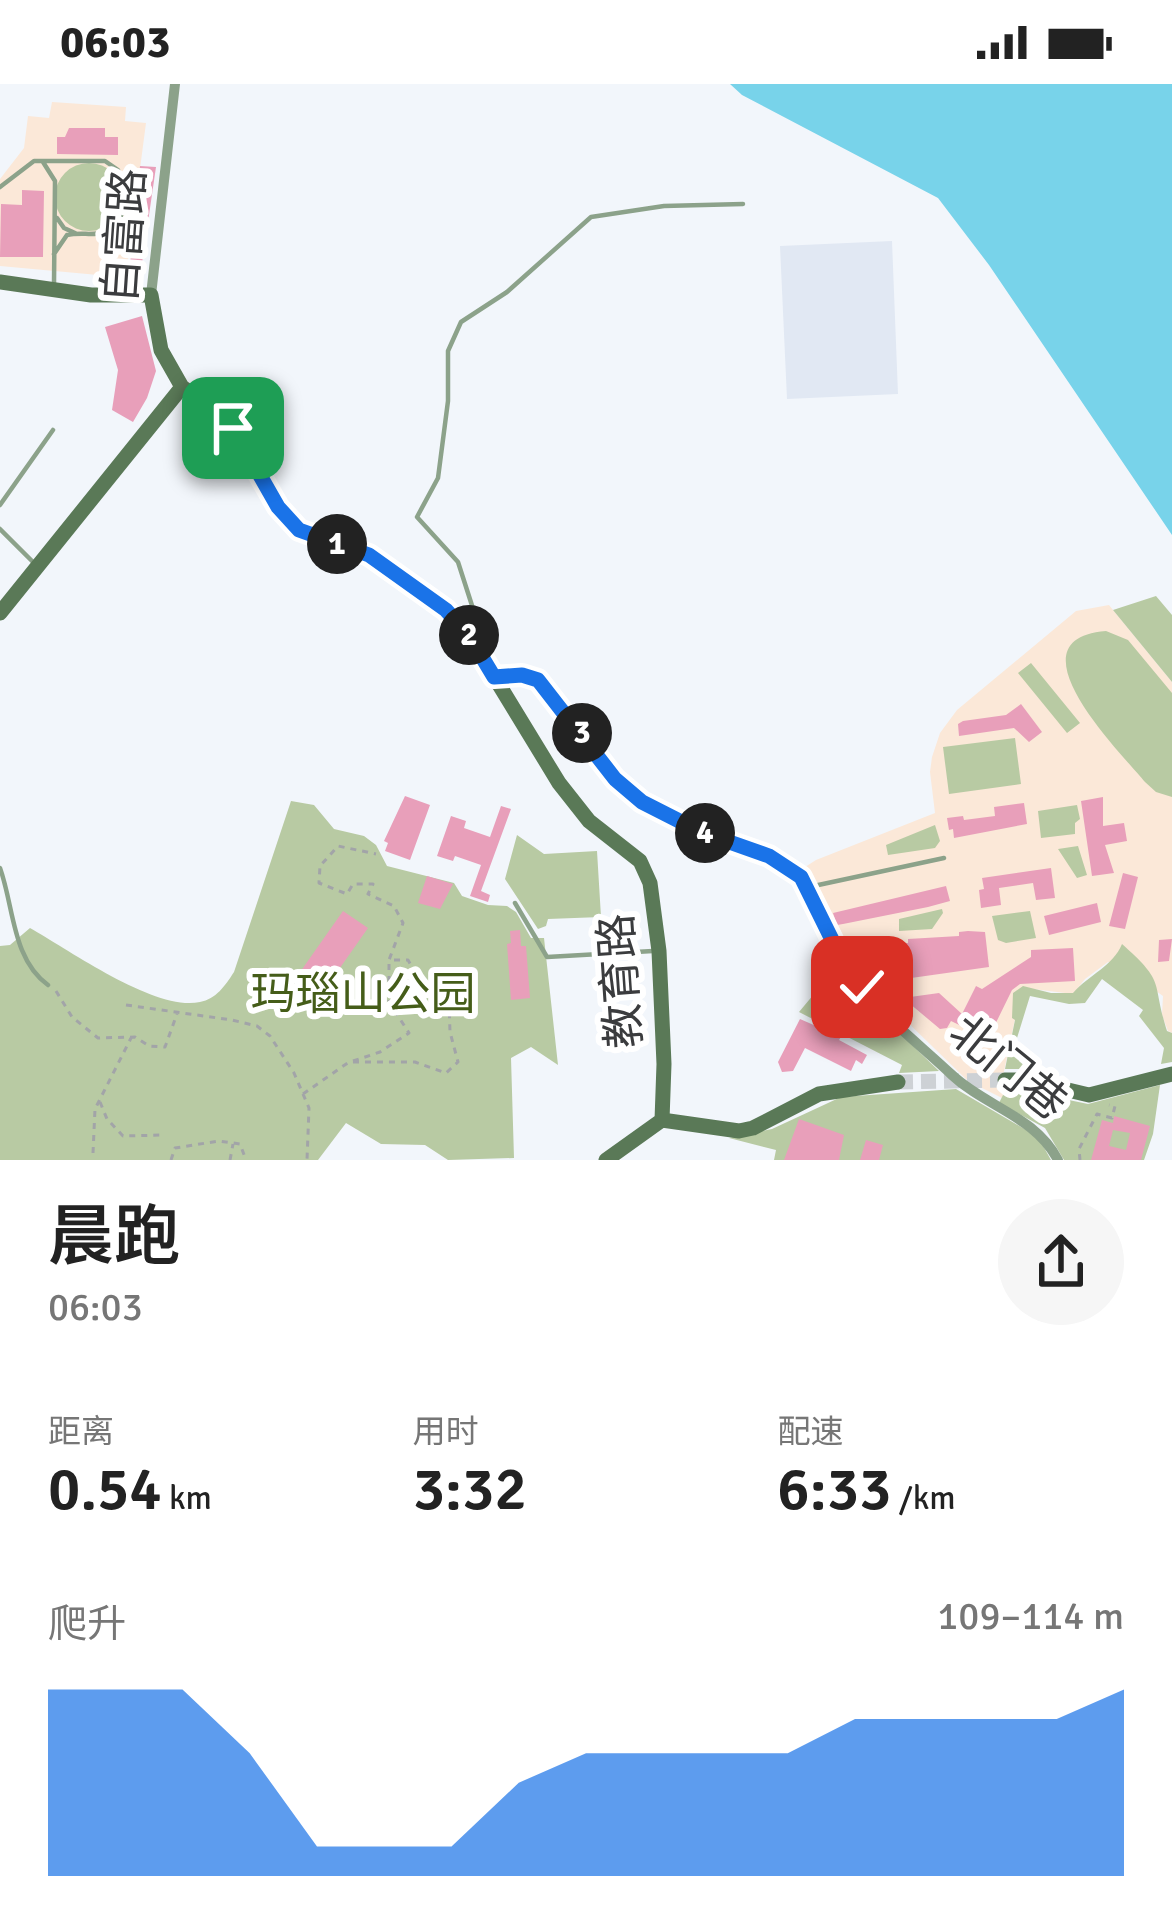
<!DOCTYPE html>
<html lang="zh">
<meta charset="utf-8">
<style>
body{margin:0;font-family:Signika,"Noto Sans SC",sans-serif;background:#f6f6f6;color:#222;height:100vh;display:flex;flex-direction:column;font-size:45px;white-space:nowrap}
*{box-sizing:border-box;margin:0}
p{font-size:39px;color:#767676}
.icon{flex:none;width:66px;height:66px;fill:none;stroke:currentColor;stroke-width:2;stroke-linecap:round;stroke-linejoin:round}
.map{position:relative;height:1076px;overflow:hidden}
.sheet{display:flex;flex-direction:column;background:#fff;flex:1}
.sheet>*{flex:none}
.pin{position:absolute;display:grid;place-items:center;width:102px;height:102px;color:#fff;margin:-51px;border-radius:24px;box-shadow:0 6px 18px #0006}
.km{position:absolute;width:60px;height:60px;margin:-30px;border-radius:50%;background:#222;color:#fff;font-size:33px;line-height:60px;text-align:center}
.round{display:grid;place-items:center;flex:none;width:126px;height:126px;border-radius:63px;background:#f6f6f6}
.headline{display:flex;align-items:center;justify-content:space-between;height:204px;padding:0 48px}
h1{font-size:66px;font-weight:600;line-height:90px}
.metrics{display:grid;grid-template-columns:repeat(3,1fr);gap:18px;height:204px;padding:12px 48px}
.metrics div{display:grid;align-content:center}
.metrics b{font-size:60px;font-weight:600}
.metrics small{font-size:33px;font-weight:400}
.metrics p{font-size:33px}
.chart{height:336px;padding:24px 48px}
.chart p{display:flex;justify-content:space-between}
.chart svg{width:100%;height:216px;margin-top:12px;fill:#1a73e8;opacity:.7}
.status{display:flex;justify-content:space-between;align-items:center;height:84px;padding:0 60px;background:#fff;direction:ltr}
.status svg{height:33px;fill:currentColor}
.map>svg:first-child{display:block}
.built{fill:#e1e8f3}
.education{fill:#fbe8d8}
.green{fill:#b8caa3}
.water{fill:#78d3ea}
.building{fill:#e89fba;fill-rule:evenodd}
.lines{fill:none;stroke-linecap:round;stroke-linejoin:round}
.secondary-tunnel{stroke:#cdd1d5;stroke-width:15;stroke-dasharray:15 8;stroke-linecap:butt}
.path{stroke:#a2a4a8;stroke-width:3;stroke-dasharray:6 6;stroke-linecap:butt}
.lane{stroke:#8ca28a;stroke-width:4.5}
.street{stroke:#8ca28a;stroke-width:10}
.secondary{stroke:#5a7957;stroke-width:15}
.route-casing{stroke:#fff;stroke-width:24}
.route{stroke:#1a73e8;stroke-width:15}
.labels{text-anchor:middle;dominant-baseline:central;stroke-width:12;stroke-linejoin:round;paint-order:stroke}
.street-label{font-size:45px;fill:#3b3c3e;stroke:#fff}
.park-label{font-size:45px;fill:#455d19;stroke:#fff}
</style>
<div class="status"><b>06:03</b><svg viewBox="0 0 49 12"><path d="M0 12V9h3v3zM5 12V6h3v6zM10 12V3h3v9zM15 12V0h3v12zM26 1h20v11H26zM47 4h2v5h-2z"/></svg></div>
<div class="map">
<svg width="1172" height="1076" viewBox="0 0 1172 1076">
<rect width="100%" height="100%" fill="#f2f6fb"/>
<path class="built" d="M892 157 898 310 787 315 780 162Z"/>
<path class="education" d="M52 18 126 23 125 37 146 39 128 176 109 192 0 182V95L24 64 28 32 49 34Z
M1109 521 1172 598V949L1168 947 1162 931 1163 912 1115 878H1108L1085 895 1073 910 1033 905 1015 935 1003 992 1007 1004 1002 1014 968 997 867 899 842 862 819 809 802 785 816 776 935 729 930 688 932 673 940 649 957 626 1076 527Z"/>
<path class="green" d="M55 113a34 34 0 1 1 68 0a34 34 0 1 1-68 0Z
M1156 512 1172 531V598L1113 526Z
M1106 547 1128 556 1172 609V713L1156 708 1145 698C1121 669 1006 555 1106 547Z
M1031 579 1080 639 1067 649 1018 589Z
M1015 654 1021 700 949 710 943 663Z
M291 717 314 721 334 745 364 752 376 761 387 782 454 799 462 812 488 821 507 822 516 828 531 854H544L558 981 531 963 511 974 514 1074 448 1076 425 1061 381 1060 346 1039 318 1076H0V862L10 861 30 844C69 866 156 928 200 918 216 915 225 902 234 888Z
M1077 721 1080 735 1075 739V750L1041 754 1038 727Z
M935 741 940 757 935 764 888 771 886 761Z
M517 751 544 770 597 767 601 833 548 835 546 842 538 845 505 795Z
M1078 762 1087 791 1077 794 1058 765Z
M942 825 943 829 932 845 899 847V835Z
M1030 827 1036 854 1006 859 998 856 992 832Z
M1122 860C1167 900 1151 896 1167 947L1172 949V978L1161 980 1164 964 1139 932 1143 926 1102 895 1085 919 1069 920 1030 912 1013 967 1020 971 1019 977 1028 985H1005L1015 936 1012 934 1013 909 1023 902 1051 909H1073C1090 890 1113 882 1122 860Z
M819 904 855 915 858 909 939 987 899 989 902 981 799 928Z
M1160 1001 1153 1050 1144 1076H1064L1045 1044 999 1019 1007 1003 1088 1020Z
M956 1005 1038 1053 1051 1076H774L776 1066 729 1054 772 1045 841 1013Z"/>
<path class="water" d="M730 0H1172V451L989 181 938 114 742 11Z"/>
<path class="building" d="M69 44H105V53H118V71L57 70V53H65Z
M140 82 156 83 142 179 130 180Z
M22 106 44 107 43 173H0L1 120 22 121Z
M142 232 156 287 147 314 133 338 112 326 118 286 105 243Z
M1021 620 1042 648 1029 658 1014 644 959 652 958 640 963 637 1006 631Z
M405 712 430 721 410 776 385 767 388 759 384 757Z
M1103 713V742L1124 739 1127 757 1105 761 1114 789 1092 792 1081 717Z
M1024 719 1027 740 954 754 953 745 949 746 947 734 963 732 964 736 995 732 994 723Z
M501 722 511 725 481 807 490 811 488 818 470 812 481 781 455 772 453 777 437 772 451 732 466 737 464 744 490 753Z
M1051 784 1055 814 1036 816 1033 799 999 804 1001 821 981 824 979 806 984 805 982 794Z
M1123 789 1138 793 1125 845 1109 842Z
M427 792 453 800 440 825 418 819Z
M946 802 950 817 928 823 843 840 837 841 833 829Z
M1097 819 1101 838 1049 851 1044 832Z
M343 827 368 844 323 908 298 891Z
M520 846 521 862H526L530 914 511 916 507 860 511 859 510 847Z
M968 847 985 848 989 883 897 896 892 861 908 859V855L959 852V848Z
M1172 855 1169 877 1158 878 1159 856Z
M1073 864 1075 897 1020 900 1012 906 988 955 951 937 947 944 940 945 903 914 939 909 962 930 976 902 982 905 1031 873V866Z
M800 935 841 953 839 956 867 971 862 980 856 976 851 987 805 964 793 987 782 988 778 978Z
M1114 1032 1150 1042 1141 1076H1091L1102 1036 1113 1039ZM1113 1046 1130 1049 1126 1066 1109 1062Z
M799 1035 844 1051 839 1076H784Z
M866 1056 883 1061 879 1076H860Z"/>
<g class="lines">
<path class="secondary-tunnel" d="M898 998 1005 996"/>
<path class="path" d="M56 907 72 933 98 954 135 953 149 962 165 963 177 930
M126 921 232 936 257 942 270 952 294 989 309 1024 307 1076
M353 977 380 968 409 949 389 918V877
M303 1010 349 978H415L446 989 458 978 450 948 449 917 416 890 408 876H389L403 839 394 822 368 810 373 800H353L347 810 319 799 320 782 338 762 376 770
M100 1018 107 1035 123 1052 164 1051
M93 1069 95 1025 131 954
M171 1076 175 1064 219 1057 240 1060 246 1076
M230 1076 233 1060
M1080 1076 1079 1065 1097 1030 1112 1034 1115 1022 1109 1021"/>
<path class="lane" d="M43 78 55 97 54 200
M0 103 34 77H105L118 86C125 103 129 140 106 148 94 152 80 148 67 151L54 170
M57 134 64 144 75 149
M0 421 53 346
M0 445 34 479
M486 565 458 478 417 433 438 394 448 317V267L461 238 507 208 591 133 664 122 743 120
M0 784C14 823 12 875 48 901
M809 803 944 774
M515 819 547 873 653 867"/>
<path class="street" d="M151 211 175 0
M494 593 522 591 538 596C576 631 596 683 639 715 685 749 766 757 803 796 823 817 828 853 843 878 868 921 916 957 952 991 986 1023 1035 1032 1058 1076"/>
<path class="secondary" d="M0 198 91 211H151L161 266 182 303 211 323 233 344 277 423 299 446 369 471 446 527 470 553 559 699 589 737 640 777 650 799 659 867 664 980 662 1036
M0 529 182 303
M1005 996H1026L1089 1011 1172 990
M662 1036 739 1047 753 1044 819 1010 898 998
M606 1076 662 1036"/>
</g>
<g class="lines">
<defs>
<path id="route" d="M233 344 278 423 299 446 369 471 446 526 470 553 494 593 522 591 538 596 615 695 642 718 701 748 769 772 801 793 845 882 862 903"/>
</defs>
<use href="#route" class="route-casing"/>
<use href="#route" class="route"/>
</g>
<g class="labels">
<g class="street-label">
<text transform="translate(125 152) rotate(-86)">自富路</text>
<text transform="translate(621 897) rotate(-94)">教育路</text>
<text transform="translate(1008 984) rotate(39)">北门巷</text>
</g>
<g class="park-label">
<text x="363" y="910">玛瑙山公园</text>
</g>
</g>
</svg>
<div class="pin" style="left:233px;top:344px;background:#1e9e55"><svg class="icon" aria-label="arrive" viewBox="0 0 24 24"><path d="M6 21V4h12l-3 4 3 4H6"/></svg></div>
<div class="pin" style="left:862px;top:903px;background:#d93025"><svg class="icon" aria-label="check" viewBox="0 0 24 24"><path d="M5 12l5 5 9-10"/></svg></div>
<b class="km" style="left:337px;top:460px">1</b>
<b class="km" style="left:469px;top:551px">2</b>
<b class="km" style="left:582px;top:649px">3</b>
<b class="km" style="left:705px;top:749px">4</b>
</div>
<section class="sheet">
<div class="headline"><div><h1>晨跑</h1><p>06:03</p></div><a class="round"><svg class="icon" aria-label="share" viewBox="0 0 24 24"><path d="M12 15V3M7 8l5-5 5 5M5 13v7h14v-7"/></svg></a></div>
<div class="metrics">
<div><p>距离</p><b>0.54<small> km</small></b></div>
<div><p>用时</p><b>3:32</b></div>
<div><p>配速</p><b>6:33<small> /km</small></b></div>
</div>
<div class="chart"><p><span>爬升</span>109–114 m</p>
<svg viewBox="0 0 160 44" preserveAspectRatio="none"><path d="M0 44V6L10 6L20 6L30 19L40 38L50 38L60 38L70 25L80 19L90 19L100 19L110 19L120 12L130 12L140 12L150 12L160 6V44z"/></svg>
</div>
</section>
